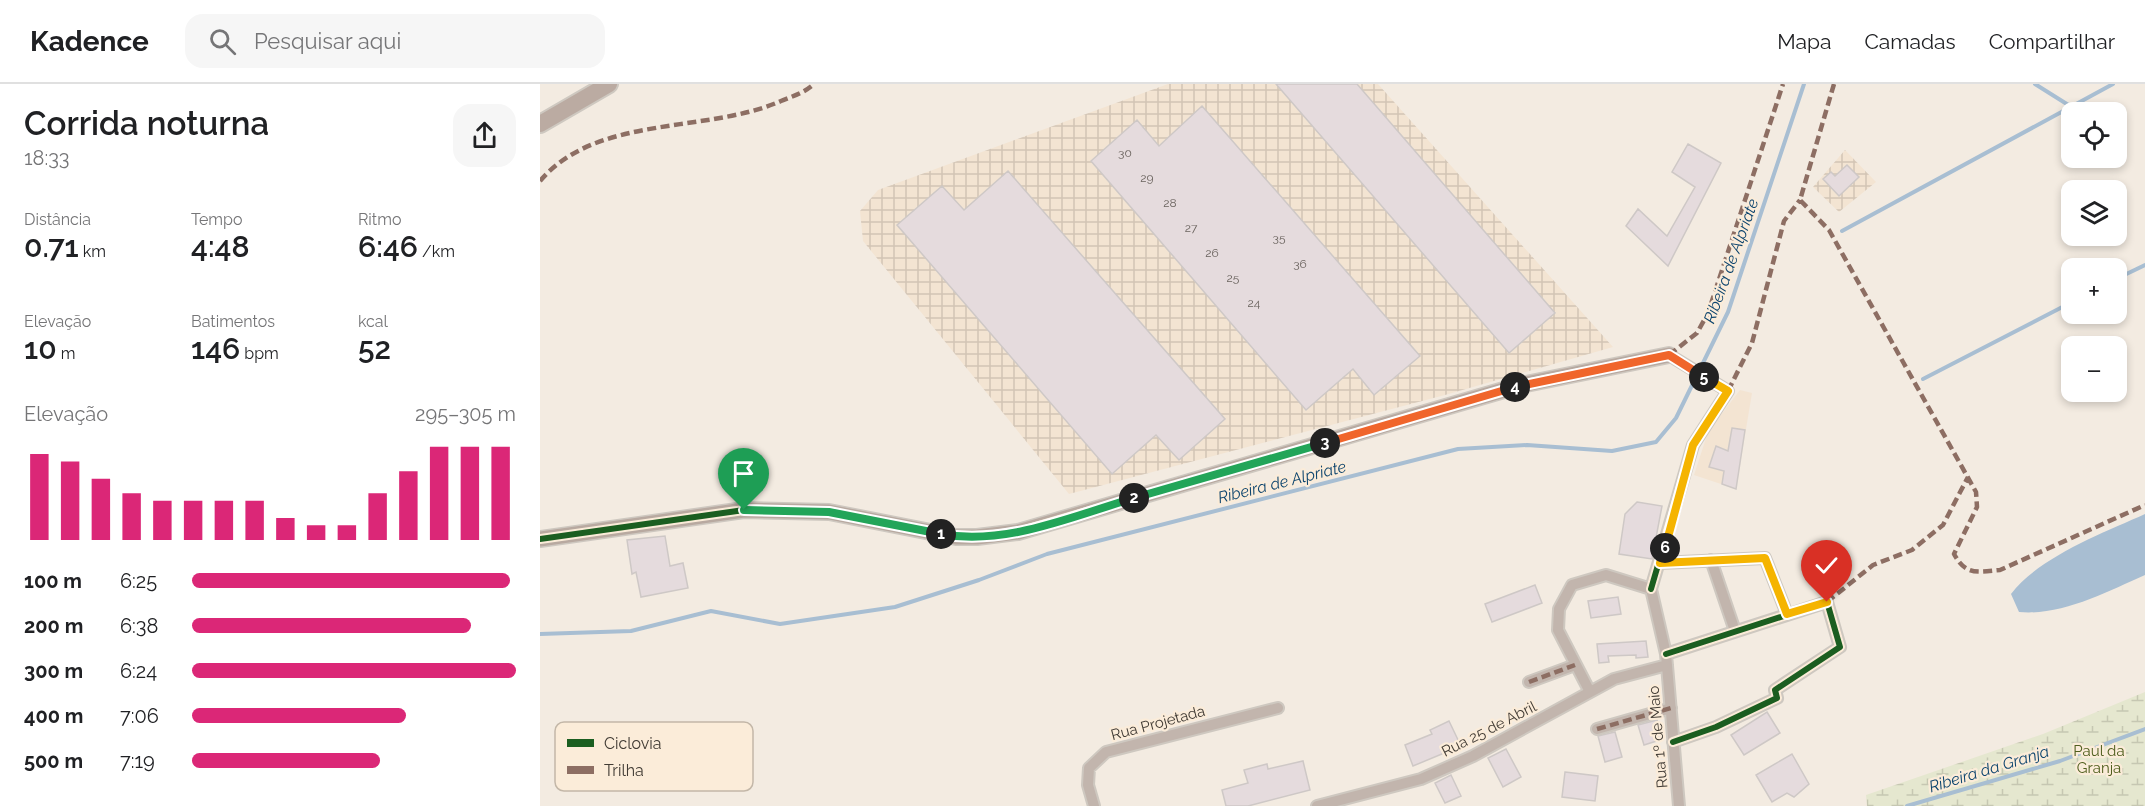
<!DOCTYPE html>
<html lang="pt">
<meta charset="utf-8">
<style>
body{margin:0;font-family:Raleway,sans-serif;background:#f6f6f6;color:#202124;height:100vh;display:flex;flex-direction:column;font-size:22px;white-space:nowrap}
*{box-sizing:border-box;margin:0}
p{font-size:20px;color:#757577}
.icon{flex:none;width:33px;height:33px;fill:none;stroke:currentColor;stroke-width:2;stroke-linecap:round;stroke-linejoin:round}
.map{position:relative;flex:1;overflow:hidden}
.panel{display:flex;flex-direction:column;background:#fff;width:540px}
.panel>*{flex:none}
.buttons{position:absolute;left:1521px;top:18px;display:grid;gap:12px}
.buttons a{display:grid;place-items:center;width:66px;height:66px;border-radius:12px;background:#fff;box-shadow:0 3px 9px #0003;font-size:30px}
.pin{position:absolute;display:grid;place-items:center;width:51px;height:51px;color:#fff;margin:-62px -26px;border-radius:50% 50% 50% 0;rotate:-45deg;box-shadow:0 0 6px #0007}
.pin .icon{rotate:45deg}
.km{position:absolute;width:30px;height:30px;margin:-15px;border-radius:50%;background:#222;color:#fff;font-size:16px;line-height:30px;text-align:center}
.round{display:grid;place-items:center;flex:none;width:63px;height:63px;border-radius:18px;background:#f6f6f6}
.overview{display:flex;align-items:center;justify-content:space-between;height:102px;padding:0 24px}
h1{font-size:33px;font-weight:600;line-height:45px}
.metrics{display:grid;grid-template-columns:repeat(3,1fr);gap:9px;height:102px;padding:6px 24px}
.metrics div{display:grid;align-content:center}
.metrics b{font-size:30px;font-weight:600}
.metrics small{font-size:16px;font-weight:400}
.metrics p{font-size:16px}
.chart{height:168px;padding:12px 24px}
.chart p{display:flex;justify-content:space-between}
.chart svg{width:100%;height:108px;margin-top:6px;stroke:#db2777;stroke-width:6}
ul{padding:0 24px;list-style:none;font-size:20px}
li{display:grid;grid-template-columns:96px 72px 1fr;align-items:center;height:45px}
li i{height:15px;border-radius:8px;background:#db2777}
header{display:flex;align-items:center;gap:36px;box-sizing:border-box;height:84px;padding:0 30px;background:#fff;border-bottom:2px solid #e0e0e0}
header strong{font-size:28px}
nav{display:flex;gap:33px;margin-inline-start:auto;font-size:21px}
.search{width:420px;height:54px;background:#f6f6f6;display:flex;align-items:center;gap:15px;box-sizing:border-box;padding:0 21px;border-radius:18px;color:#757577;font-size:22px}
main{display:flex;flex:1;min-height:0}
.map>svg:first-child{display:block}
.built{fill:#f3e4d2}
.industrial{fill:url(#industrial-grid)}
.wetland{fill:url(#wetland-marsh)}
.water{fill:#a8bed2}
.lines{fill:none;stroke-linecap:round;stroke-linejoin:round}
.stream{stroke:#a8bed2;stroke-width:4}
.building{fill:#e5dbdd;stroke:#cec8c6;stroke-width:1.5}
.street-casing{stroke:#cec8c0;stroke-width:14}
.secondary-casing{stroke:#cec8c0;stroke-width:18}
.primary-casing{stroke:#cec8c0;stroke-width:20}
.street{stroke:#c2b5ad;stroke-width:10}
.secondary{stroke:#b8a9a0;stroke-width:15}
.primary{stroke:#bbaba2;stroke-width:16}
.quiet{stroke:#8d6e63;stroke-width:4.5;stroke-dasharray:9 4.5;stroke-linecap:butt}
.cycleway-casing{stroke:#fbecd9;stroke-width:10}
.cycleway{stroke:#1b5e20;stroke-width:6}
.split-1-casing{stroke:#fff;stroke-width:12}
.split-2-casing{stroke:#fff;stroke-width:12}
.split-3-casing{stroke:#fff;stroke-width:12}
.split-4-casing{stroke:#fff;stroke-width:12}
.split-5-casing{stroke:#fff;stroke-width:12}
.split-6-casing{stroke:#fff;stroke-width:12}
.split-7-casing{stroke:#fff;stroke-width:12}
.split-1{stroke:#22a559;stroke-width:8}
.split-2{stroke:#22a559;stroke-width:8}
.split-3{stroke:#22a559;stroke-width:8}
.split-4{stroke:#f0652b;stroke-width:8}
.split-5{stroke:#f0652b;stroke-width:8}
.split-6{stroke:#f5b400;stroke-width:8}
.split-7{stroke:#f5b400;stroke-width:8}
.labels{text-anchor:middle;dominant-baseline:central;stroke-width:4.5;stroke-linejoin:round;paint-order:stroke}
.number-label{font-size:12px;fill:#6a635e}
.street-label{font-size:15px;fill:#413b34;stroke:#fbecd9}
.park-label{font-size:15px;fill:#4f5e1d;stroke:#fbecd9}
.water-label{font-size:16px;font-style:italic;fill:#0c446e;stroke:#fbecd9}
.key{fill:#fbecd9;stroke:#c3b7a8;stroke-width:1.5}
.key-label{font-size:16px;fill:#413b34}
</style>
<header>
<strong>Kadence</strong>
<div class="search"><svg class="icon" aria-label="search" viewBox="0 0 24 24"><circle cx="10" cy="10" r="6"/><path d="M15 15l6 6"/></svg>Pesquisar aqui</div>
<nav><a>Mapa</a><a>Camadas</a><a>Compartilhar</a></nav>
</header>
<main>
<section class="panel">
<div class="overview"><div><h1>Corrida noturna</h1><p>18:33</p></div><a class="round"><svg class="icon" aria-label="share" viewBox="0 0 24 24"><path d="M12 15V3M7 8l5-5 5 5M5 13v7h14v-7"/></svg></a></div>
<div class="metrics">
<div><p>Distância</p><b>0.71<small> km</small></b></div>
<div><p>Tempo</p><b>4:48</b></div>
<div><p>Ritmo</p><b>6:46<small> /km</small></b></div>
</div>
<div class="metrics">
<div><p>Elevação</p><b>10<small> m</small></b></div>
<div><p>Batimentos</p><b>146<small> bpm</small></b></div>
<div><p>kcal</p><b>52</b></div>
</div>
<div class="chart"><p><span>Elevação</span>295–305 m</p>
<svg viewBox="0 0 160 44" preserveAspectRatio="none"><path d="M5 44V9M15 44V12M25 44V19M35 44V25M45 44V28M55 44V28M65 44V28M75 44V28M85 44V35M95 44V38M105 44V38M115 44V25M125 44V16M135 44V6M145 44V6M155 44V6"/></svg>
</div>
<ul>
<li><b>100 m</b>6:25<i style="width:98%"></i></li>
<li><b>200 m</b>6:38<i style="width:86%"></i></li>
<li><b>300 m</b>6:24<i style="width:100%"></i></li>
<li><b>400 m</b>7:06<i style="width:66%"></i></li>
<li><b>500 m</b>7:19<i style="width:58%"></i></li>
</ul>
</section>
<div class="map">
<svg width="1605" height="722" viewBox="0 0 1605 722">
<defs>
<pattern id="industrial-grid" width="8" height="8" patternUnits="userSpaceOnUse" patternTransform="scale(1.5)"><rect width="8" height="8" fill="#f3e4d2"/><path d="M0 4h8M4 0v8" fill="none" stroke="#d2c4b5"/></pattern>
<pattern id="wetland-marsh" width="20" height="14" patternUnits="userSpaceOnUse" patternTransform="scale(1.5)"><rect width="20" height="14" fill="#e5e7cf"/><path d="M1 5h8M5 5V1M11 12h8M15 12V8" fill="none" stroke="#c6c7b2"/></pattern>
</defs>
<rect width="100%" height="100%" fill="#f3ebe1"/>
<path class="built" d="M1200 306 1212 309 1196 405 1154 391 1168 348Z"/>
<path class="industrial" d="M628 0H838L1073 263 905 311 529 410 323 157 320 127 338 106Z
M1305 66 1336 98 1299 128 1273 103Z"/>
<path class="wetland" d="M1605 608V722H1327L1326 711 1503 650Z"/>
<path class="water" d="M1605 430V491C1566 508 1522 532 1479 528L1471 510C1499 473 1563 449 1605 430Z"/>
<g class="lines">
<path class="stream" d="M1495 0 1530 22
M1302 147 1573 0
M1576 195 1605 181
M1383 295 1532 218
M0 550 91 547 171 527 240 540 355 523 439 496 507 470 918 365 987 361 1072 367 1116 358 1136 334 1188 228 1264 0
M1367 722 1520 677 1605 645"/>
</g>
<path class="building" d="M736 0H817L1015 229 969 269Z
M662 22 880 272 834 311 813 285 766 326 551 77 597 36 619 62Z
M1148 60 1181 79 1128 182 1086 142 1098 125 1127 152 1155 103 1132 88Z
M1307 81 1319 93 1299 112 1283 95 1291 88 1295 92Z
M468 87 685 335 639 376 616 351 572 390 357 141 402 102 424 126Z
M1192 344 1205 346 1196 405 1182 400 1184 387 1169 383 1176 362 1188 367Z
M1097 418 1122 422 1112 475 1079 470 1085 430Z
M125 452 130 482 143 479 148 504 101 513 96 488 92 490 87 456Z
M995 501 1002 519 952 538 945 520Z
M1078 513 1081 530 1051 534 1048 517Z
M1106 557 1108 573 1096 574V571L1068 572 1069 578 1059 579 1057 560Z
M1227 628 1240 649 1204 671 1191 651Z
M1117 636 1123 655 1104 661 1098 641Z
M909 637 921 662 873 682 865 661 892 650 890 646Z
M1075 648 1082 673 1065 678 1058 652Z
M966 665 981 693 963 703 948 674Z
M1252 670 1269 700 1254 713 1247 709 1232 718 1216 691Z
M763 677 770 706 708 722H686L682 706 708 699 704 686 727 680 728 685Z
M1025 688 1058 692 1055 717 1022 713Z
M911 691 921 712 905 719 895 699Z"/>
<g class="lines">
<defs>
<path id="street" d="M1171 476 1195 547
M1120 479 1225 474 1247 530
M1111 505 1153 361 1188 307 1129 271
M1111 505 1126 570 1139 722
M1126 570 1287 518 1300 563 1235 606 1237 614 1176 643 1133 658
M989 598 1035 581
M1050 608 1018 546 1019 525 1032 501 1066 491 1111 505
M1057 645 1131 624
M554 722 548 701 549 684 566 668 738 624
M777 722 881 695 933 672 1074 595 1127 581"/>
<path id="secondary" d="M0 455 204 426 289 428 416 453H437L478 448 981 301 1129 271"/>
<path id="primary" d="M0 40 69 0"/>
</defs>
<use href="#street" class="street-casing"/>
<use href="#secondary" class="secondary-casing"/>
<use href="#primary" class="primary-casing"/>
<use href="#street" class="street"/>
<use href="#secondary" class="secondary"/>
<use href="#primary" class="primary"/>
<path class="quiet" d="M1294 0 1260 116 1289 146 1436 408 1437 423 1414 470C1426 492 1437 488 1460 486L1605 421
M0 97C57 30 166 50 241 17 253 12 264 9 274 0
M1129 271 1157 249 1168 229 1243 0
M1188 307 1212 259 1244 137 1260 116
M1287 518 1333 481 1372 466 1403 441 1428 393
M989 598 1035 581
M1057 645 1131 624"/>
<defs>
<path id="cycleway" d="M0 455 204 426 289 428 416 453H437L478 448 981 301 1129 271 1188 307 1153 361 1111 505
M1126 570 1287 518 1300 563 1235 606 1237 614 1176 643 1133 658"/>
</defs>
<use href="#cycleway" class="cycleway-casing"/>
<use href="#cycleway" class="cycleway"/>
</g>
<g class="lines">
<defs>
<path id="split-1" d="M204 426 289 428 401 450"/>
<path id="split-2" d="M401 450C466 462 533 432 594 414"/>
<path id="split-3" d="M594 414 785 359"/>
<path id="split-4" d="M785 359 975 303"/>
<path id="split-5" d="M975 303 1129 271 1164 293"/>
<path id="split-6" d="M1125 464 1153 361 1188 307 1164 293"/>
<path id="split-7" d="M1125 464 1120 479 1225 474 1247 530 1287 518"/>
</defs>
<use href="#split-1" class="split-1-casing"/>
<use href="#split-2" class="split-2-casing"/>
<use href="#split-3" class="split-3-casing"/>
<use href="#split-4" class="split-4-casing"/>
<use href="#split-5" class="split-5-casing"/>
<use href="#split-6" class="split-6-casing"/>
<use href="#split-7" class="split-7-casing"/>
<use href="#split-1" class="split-1"/>
<use href="#split-2" class="split-2"/>
<use href="#split-3" class="split-3"/>
<use href="#split-4" class="split-4"/>
<use href="#split-5" class="split-5"/>
<use href="#split-6" class="split-6"/>
<use href="#split-7" class="split-7"/>
</g>
<g class="labels">
<g class="number-label">
<text x="585" y="69">30</text>
<text x="607" y="94">29</text>
<text x="630" y="119">28</text>
<text x="651" y="144">27</text>
<text x="739" y="154">35</text>
<text x="672" y="169">26</text>
<text x="760" y="180">36</text>
<text x="693" y="194">25</text>
<text x="714" y="219">24</text>
</g>
<g class="street-label">
<text transform="translate(618 639) rotate(-15)">Rua Projetada</text>
<text transform="translate(949 645) rotate(-27)">Rua 25 de Abril</text>
<text transform="translate(1118 653) rotate(-95)">Rua 1º de Maio</text>
</g>
<g class="park-label">
<text x="1559" y="667">Paul da<tspan x="1559" dy="17">Granja</tspan></text>
</g>
<g class="water-label">
<text transform="translate(1191 177) rotate(-70)">Ribeira de Alpriate</text>
<text transform="translate(742 398) rotate(-14)">Ribeira de Alpriate</text>
<text transform="translate(1449 685) rotate(-17)">Ribeira da Granja</text>
</g>
</g>
<rect x="15" y="638" width="198" height="69" rx="9" class="key"/>
<rect x="27" y="655" width="27" height="8" fill="#1b5e20"/>
<rect x="27" y="682" width="27" height="8" fill="#8d6e63"/>
<g class="key-label">
<text x="64" y="665">Ciclovia</text>
<text x="64" y="692">Trilha</text>
</g>
</svg>
<div class="buttons">
<a><svg class="icon" aria-label="locate" viewBox="0 0 24 24"><circle cx="12" cy="12" r="6"/><path d="M12 2v4M12 18v4M2 12h4M18 12h4"/></svg></a>
<a><svg class="icon" aria-label="layers" viewBox="0 0 24 24"><path d="M12 4l9 5-9 5-9-5zM3 14l9 5 9-5"/></svg></a>
<a>+</a>
<a>−</a>
</div>
<div class="pin" style="left:204px;top:426px;background:#1e9e55"><svg class="icon" aria-label="arrive" viewBox="0 0 24 24"><path d="M6 21V4h12l-3 4 3 4H6"/></svg></div>
<div class="pin" style="left:1287px;top:518px;background:#d93025"><svg class="icon" aria-label="check" viewBox="0 0 24 24"><path d="M5 12l5 5 9-10"/></svg></div>
<b class="km" style="left:401px;top:450px">1</b>
<b class="km" style="left:594px;top:414px">2</b>
<b class="km" style="left:785px;top:359px">3</b>
<b class="km" style="left:975px;top:303px">4</b>
<b class="km" style="left:1164px;top:293px">5</b>
<b class="km" style="left:1125px;top:464px">6</b>
</div>
</main>
